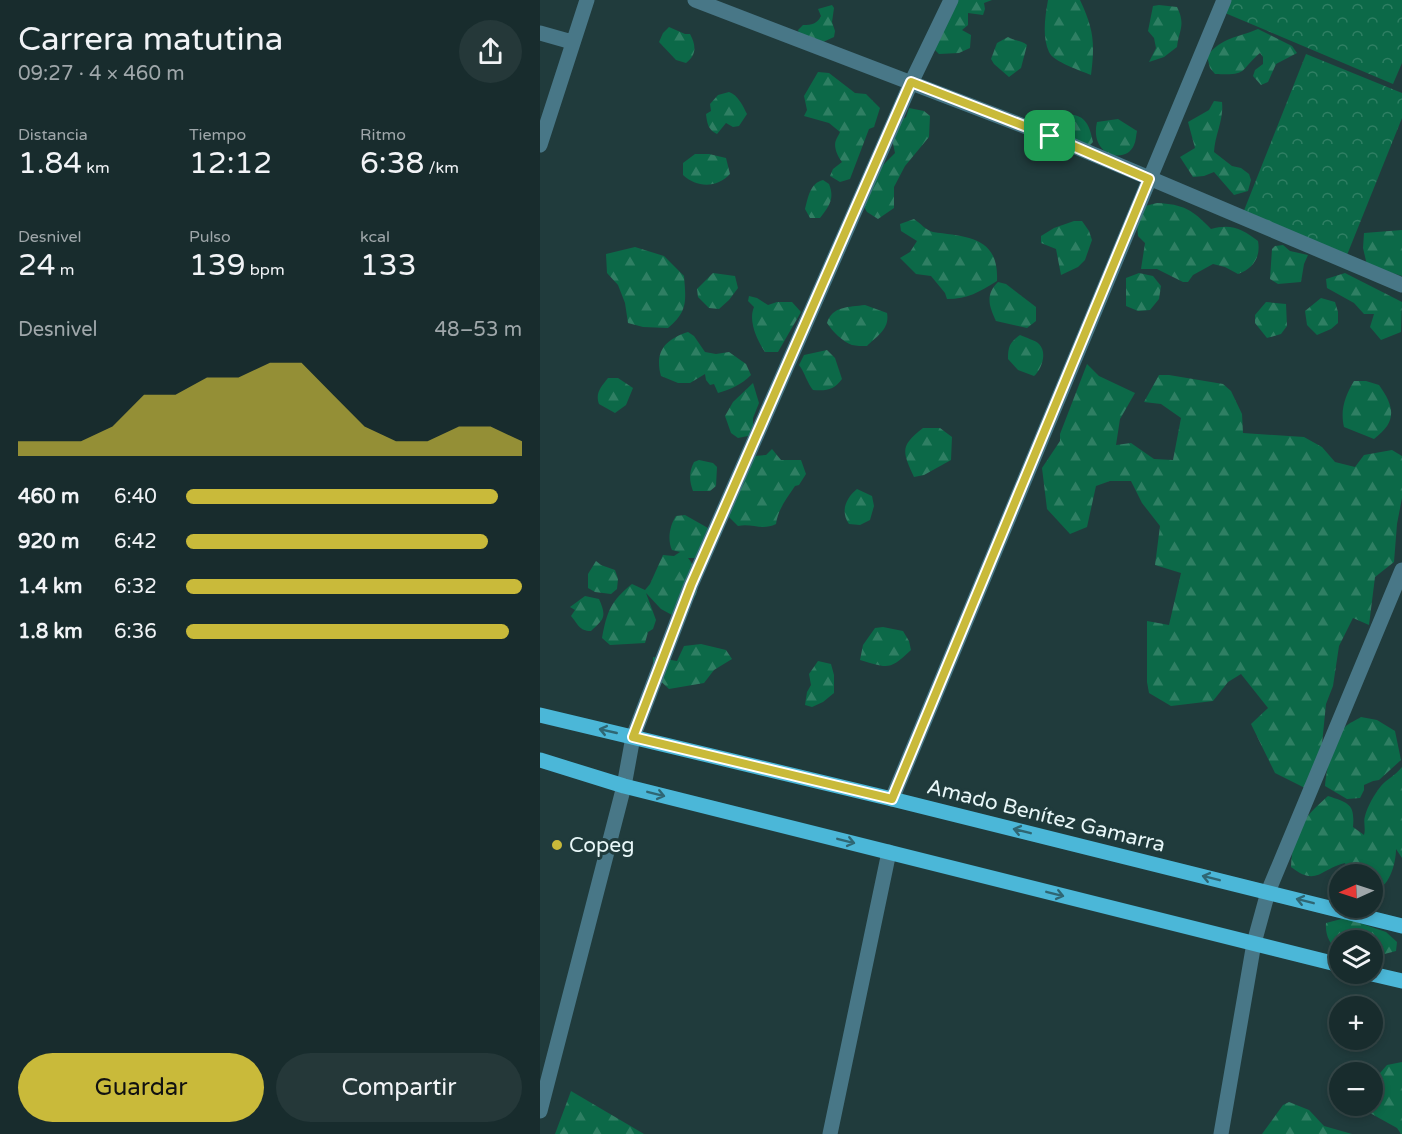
<!DOCTYPE html>
<html lang="es">
<meta charset="utf-8">
<style>
body{margin:0;font-family:"Varela Round",sans-serif;background:#253839;color:#f1f3f6;height:100vh;display:flex;flex-direction:column;font-size:22px;white-space:nowrap}
*{box-sizing:border-box;margin:0}
p{font-size:20px;color:#9fa7aa}
.icon{flex:none;width:33px;height:33px;fill:none;stroke:currentColor;stroke-width:2;stroke-linecap:round;stroke-linejoin:round}
.map{position:relative;flex:1;overflow:hidden}
.drawer{display:flex;flex-direction:column;background:#182c2d;width:540px}
.drawer>*{flex:none}
.needle{width:39px;rotate:267deg}
.controls{position:absolute;left:789px;top:864px;display:grid;gap:12px}
.controls a{display:grid;place-items:center;width:54px;height:54px;border-radius:50%;background:#182c2d;box-shadow:0 3px 9px #0003,0 0 0 2px #364849;font-size:30px}
.pin{position:absolute;display:grid;place-items:center;width:51px;height:51px;color:#fff;margin:-26px;border-radius:12px;box-shadow:0 3px 9px #0006}
.round{display:grid;place-items:center;flex:none;width:63px;height:63px;border-radius:32px;background:#253839}
.headline{display:flex;align-items:center;justify-content:space-between;height:102px;padding:0 18px}
h1{font-size:33px;font-weight:600;line-height:45px}
.stats{display:grid;grid-template-columns:repeat(3,1fr);gap:9px;height:102px;padding:6px 18px}
.stats div{display:grid;align-content:center}
.stats b{font-size:30px;font-weight:600}
.stats small{font-size:16px;font-weight:400}
.stats p{font-size:16px}
.chart{height:168px;padding:12px 18px}
.chart p{display:flex;justify-content:space-between}
.chart svg{width:100%;height:108px;margin-top:6px;fill:#c9ba3a;opacity:.7}
.primary-button{display:flex;gap:12px;margin-top:auto;padding:12px 18px}
.primary-button a{flex:1;height:69px;border-radius:36px;background:#c9ba3a;color:#111;font-size:24px;font-weight:600;line-height:69px;text-align:center}
.primary-button a+a{background:#253839;color:#f1f3f6}
ul{padding:0 18px;list-style:none;font-size:20px}
li{display:grid;grid-template-columns:96px 72px 1fr;align-items:center;height:45px}
li i{height:15px;border-radius:8px;background:#c9ba3a}
main{display:flex;flex:1;min-height:0}
.map>svg:first-child{display:block}
.forest{fill:url(#forest-firs)}
.park{fill:url(#park-crowns)}
.lines{fill:none;stroke-linecap:round;stroke-linejoin:round}
.minor{stroke:#487787;stroke-width:15}
.major{stroke:#4bb7d8;stroke-width:15}
.oneway{stroke:#2f6673}
.route-casing{stroke:#fff;stroke-width:12}
.route{stroke:#c9ba3a;stroke-width:8}
.poi-dot{fill:#c9ba3a;stroke:#203b3c;stroke-width:2}
.labels{text-anchor:middle;dominant-baseline:central;stroke-width:6;stroke-linejoin:round;paint-order:stroke}
.street-label{font-size:21px;fill:#e8f7f8;stroke:#203b3c}
.poi-label{font-size:21px;fill:#e8f7f8;stroke:#203b3c;text-anchor:start}
</style>
<main>
<section class="drawer">
<div class="headline"><div><h1>Carrera matutina</h1><p>09:27 · 4 × 460 m</p></div><a class="round"><svg class="icon" aria-label="share" viewBox="0 0 24 24"><path d="M12 15V3M7 8l5-5 5 5M5 13v7h14v-7"/></svg></a></div>
<div class="stats">
<div><p>Distancia</p><b>1.84<small> km</small></b></div>
<div><p>Tiempo</p><b>12:12</b></div>
<div><p>Ritmo</p><b>6:38<small> /km</small></b></div>
</div>
<div class="stats">
<div><p>Desnivel</p><b>24<small> m</small></b></div>
<div><p>Pulso</p><b>139<small> bpm</small></b></div>
<div><p>kcal</p><b>133</b></div>
</div>
<div class="chart"><p><span>Desnivel</span>48–53 m</p>
<svg viewBox="0 0 160 44" preserveAspectRatio="none"><path d="M0 44V38L10 38L20 38L30 32L40 19L50 19L60 12L70 12L80 6L90 6L100 19L110 32L120 38L130 38L140 32L150 32L160 38V44z"/></svg>
</div>
<ul>
<li><b>460 m</b>6:40<i style="width:93%"></i></li>
<li><b>920 m</b>6:42<i style="width:90%"></i></li>
<li><b>1.4 km</b>6:32<i style="width:100%"></i></li>
<li><b>1.8 km</b>6:36<i style="width:96%"></i></li>
</ul>
<div class="primary-button"><a>Guardar</a><a>Compartir</a></div>
</section>
<div class="map">
<svg width="862" height="1134" viewBox="0 0 862 1134">
<defs>
<pattern id="forest-firs" width="22" height="20" patternUnits="userSpaceOnUse" patternTransform="scale(1.5)"><rect width="22" height="20" fill="#0c6948"/><path d="M5 1l3.5 6h-7zM16 11l3.5 6h-7z" fill="#2f7f63"/></pattern>
<pattern id="park-crowns" width="20" height="18" patternUnits="userSpaceOnUse" patternTransform="scale(1.5)"><rect width="20" height="18" fill="#0c6948"/><path d="M2 6a3 3 0 1 1 6 0M12 15a3 3 0 1 1 6 0" fill="none" stroke="#2f7f63"/></pattern>
</defs>
<rect width="100%" height="100%" fill="#203b3c"/>
<path class="forest" d="M417 0H452L444 3 445 9 443 15 428 13V25L422 30 431 35 430 48 419 53 399 54 394 49Z
M508 0H540C554 30 555 43 551 75 542 71 513 62 509 52 502 37 505 17 508 0Z
M292 5 294 8 292 22 295 31 294 37 283 42 261 39 258 30 263 25C272 25 277 24 281 16L278 9Z
M619 5 637 7C646 25 639 30 637 47L624 57 609 62 616 48 614 38 608 31 613 6Z
M129 27 145 34H150C156 45 157 55 146 63L136 60 119 42 123 33Z
M718 29 752 46 757 53 736 64 728 82 721 85 713 76 715 70 723 64V57L720 53C697 73 709 75 675 74L670 68 667 56C682 37 697 38 718 29Z
M468 37C474 41 482 40 487 45L481 68 469 77 454 64 451 59 457 43Z
M278 72 289 73 315 93 326 94 340 108 334 127 329 129 310 179 300 182 290 176 293 169 302 162C298 157 293 147 296 140 297 137 299 135 300 132L289 123 264 116 267 110 264 96Z
M189 92C198 95 203 106 207 114L199 126 193 127 186 123 177 134C168 130 167 123 166 114L171 111 170 104 178 95Z
M674 101 682 102C684 120 675 134 674 152L692 166 701 168 709 174 711 180 708 191 694 195 674 172 664 176 653 177 640 157 655 148 648 122 669 110Z
M369 108 384 111 390 116 389 137 365 166 354 187V208L338 219 327 212 324 207 339 169 355 153 352 139 361 120 366 117Z
M524 114C545 114 549 123 553 142L548 147 531 137 526 145 501 149 487 140C495 126 501 118 519 120Z
M578 119 597 131C596 135 596 141 594 145 586 165 549 156 557 122Z
M155 154H169L186 158 190 174C177 188 157 188 143 175V163Z
M283 180 289 184C295 199 289 206 280 218H270L265 209C268 198 270 183 283 180Z
M617 203C643 204 653 210 671 229 691 223 703 229 718 241 721 257 713 269 698 274L685 267 673 264 653 275 648 282H643L617 269H601L605 243 598 236 597 224 605 206Z
M374 219C380 223 387 231 393 232 427 237 459 236 457 281 439 292 428 299 407 299L405 293 391 276 376 274 360 258 370 252 377 241 361 231 360 224Z
M534 221H542L549 231 552 240 545 260 538 267 521 275 516 249 501 243V236L514 228Z
M862 230V276L827 265 823 248 824 233Z
M743 245 750 251 768 255 764 264 761 282 738 284 730 279 732 249 735 246Z
M95 247 124 256 144 276C146 301 148 311 128 328L103 327 88 323 85 303 78 285 67 273 66 254Z
M173 273 195 276 198 288 189 300 179 309 169 308 158 297 157 289Z
M599 273 613 276 621 286 619 299 610 310 598 311 586 306V278Z
M805 273 862 302 861 332 841 340 830 327 834 314H824L814 303 787 288 786 279Z
M458 282 466 284 496 307V321L487 328 456 321C449 306 445 295 458 282Z
M209 296 217 298 228 305 237 302H252L261 312 238 352H225C217 340 208 321 214 307L208 301Z
M781 298 795 302 798 312V323L791 329 777 335 767 325 765 311Z
M726 302 746 304 747 326 741 334 727 338 715 323V315Z
M325 305 347 313C350 329 337 336 327 346 322 346 316 346 312 345 303 342 292 331 287 323 292 306 309 307 325 305Z
M148 332 154 336 165 352 176 354 189 352 206 364 211 375C201 385 191 389 178 393L174 384 170 385 166 380 165 374 150 383H138L121 376C114 351 126 339 148 332Z
M480 335C486 338 495 340 499 344 508 353 501 370 494 376L478 370 468 359C468 346 470 342 480 335Z
M287 350 295 358 302 379C294 390 287 391 273 390 267 383 265 373 259 365L264 355Z
M547 364 559 376 595 393 580 419 576 445 591 443 614 459 633 460 641 418 621 404 604 402 619 375H629L683 384 691 391 702 414 703 433 764 437 782 447 795 462 815 467 824 455 852 450 862 456V498L857 524 854 562 835 577 829 625 813 618 799 646 793 686 786 704 777 794 735 773 711 724 728 708 701 674 688 682 673 701 631 706 609 693 607 682V621L629 625 641 573 615 565 620 526 602 503 591 481H570L556 486 547 527 530 534 507 509 502 468 520 441V434Z
M68 378H78L93 388 86 405 75 413 59 404C55 393 61 387 68 378Z
M814 381H826L839 385C855 407 857 422 834 439L804 427C800 410 805 396 814 381Z
M213 383 219 403 213 418V435L198 438 191 433 185 416 193 402Z
M383 428H400L412 437 411 460 384 475 374 477C362 451 360 446 383 428Z
M232 449 241 460H261L266 474 259 485 255 486C247 498 238 509 236 524 222 531 212 523 198 526L188 516 214 456 226 455Z
M159 460 173 463 177 467 176 486 170 491H153C149 480 149 472 154 462Z
M317 489 332 496 334 506 330 520 320 525 309 524C300 511 306 498 317 489Z
M145 515 168 528 156 558H148C159 571 162 591 150 604 145 608 138 612 132 615L121 609 106 593 116 620 113 629 108 632 105 643 70 645 62 638C67 611 71 601 92 584L105 590 110 584 123 555 134 556 140 552 132 550C127 539 130 525 136 516Z
M56 561 61 565 75 570 78 579 77 589 71 594 55 592 48 588V574Z
M45 596 59 599C67 617 64 619 51 631 39 631 38 624 31 616L35 610 30 607Z
M343 627 363 631 369 641 371 650C349 671 348 668 320 660L323 645 335 628Z
M161 644 186 650 192 659 174 670 164 683 129 689 113 674V657L137 661 144 646Z
M278 661 291 664 294 675V693L283 702 272 707 265 705 267 692 271 685 269 674Z
M821 717 837 720 855 731 861 760 839 780 833 781 824 785V790L820 798 807 799 785 786C786 770 793 739 805 727 809 723 816 720 821 717Z
M862 767V858L856 849C856 863 849 890 833 890L832 874H808L805 863C780 869 777 887 751 867 753 831 762 819 788 796 809 803 815 804 813 827L824 835C826 828 823 822 825 816 827 807 835 793 841 786 847 779 855 776 862 767Z
M805 918 846 932 857 942 856 951 833 957 832 940H800L799 952C790 945 785 935 786 923Z
M862 1062V1134H861L857 1128 830 1113V1106H832L833 1081 847 1065Z
M31 1091 104 1134H15Z
M749 1102 769 1110 784 1126 812 1134H722L743 1105Z"/>
<path class="park" d="M691 0H862V63L853 84 685 13Z
M766 54 862 93V118L807 255 703 213Z"/>
<g class="lines">
<path class="minor" d="M155 0 510 136 862 285
M0 33 32 42
M0 145 47 0
M352 799 684 0
M0 1111 84 786 93 737 151 585 371 83 411 0
M290 1134 349 852
M681 1134 714 943 728 892 862 570"/>
<path class="major" d="M0 715 352 799 862 926
M0 760 84 786 800 965
M832 974 862 981"/>
</g>
<defs><path id="oneway-shaft" d="M-6 0H5M1.5-3L5.5 0L1.5 3" fill="none" stroke-width="1.6" stroke-linecap="round" stroke-linejoin="round" transform="scale(1.5)"/></defs>
<g class="oneway">
<use href="#oneway-shaft" transform="translate(68 731) rotate(-167)"/>
<use href="#oneway-shaft" transform="translate(116 794) rotate(14)"/>
<use href="#oneway-shaft" transform="translate(482 831) rotate(-166)"/>
<use href="#oneway-shaft" transform="translate(306 841) rotate(14)"/>
<use href="#oneway-shaft" transform="translate(671 878) rotate(-166)"/>
<use href="#oneway-shaft" transform="translate(515 894) rotate(14)"/>
<use href="#oneway-shaft" transform="translate(765 901) rotate(-166)"/>
</g>
<g class="lines">
<defs>
<path id="route" d="M371 82 510 136 609 179 352 799 93 737 151 585Z"/>
</defs>
<use href="#route" class="route-casing"/>
<use href="#route" class="route"/>
</g>
<circle class="poi-dot" cx="17" cy="845" r="6"/>
<g class="labels">
<g class="street-label">
<text transform="translate(506 816) rotate(14)">Amado Benítez Gamarra</text>
</g>
<g class="poi-label">
<text x="29" y="845">Copeg</text>
</g>
</g>
</svg>
<div class="controls">
<a><svg class="needle" viewBox="-14 -14 28 28"><path d="M0-13l5 13h-10z" fill="#e53935"/><path d="M0 13l5-13h-10z" fill="#9fa7aa"/></svg></a>
<a><svg class="icon" aria-label="layers" viewBox="0 0 24 24"><path d="M12 4l9 5-9 5-9-5zM3 14l9 5 9-5"/></svg></a>
<a>+</a>
<a>−</a>
</div>
<div class="pin" style="left:510px;top:136px;background:#1e9e55"><svg class="icon" aria-label="arrive" viewBox="0 0 24 24"><path d="M6 21V4h12l-3 4 3 4H6"/></svg></div>
</div>
</main>
